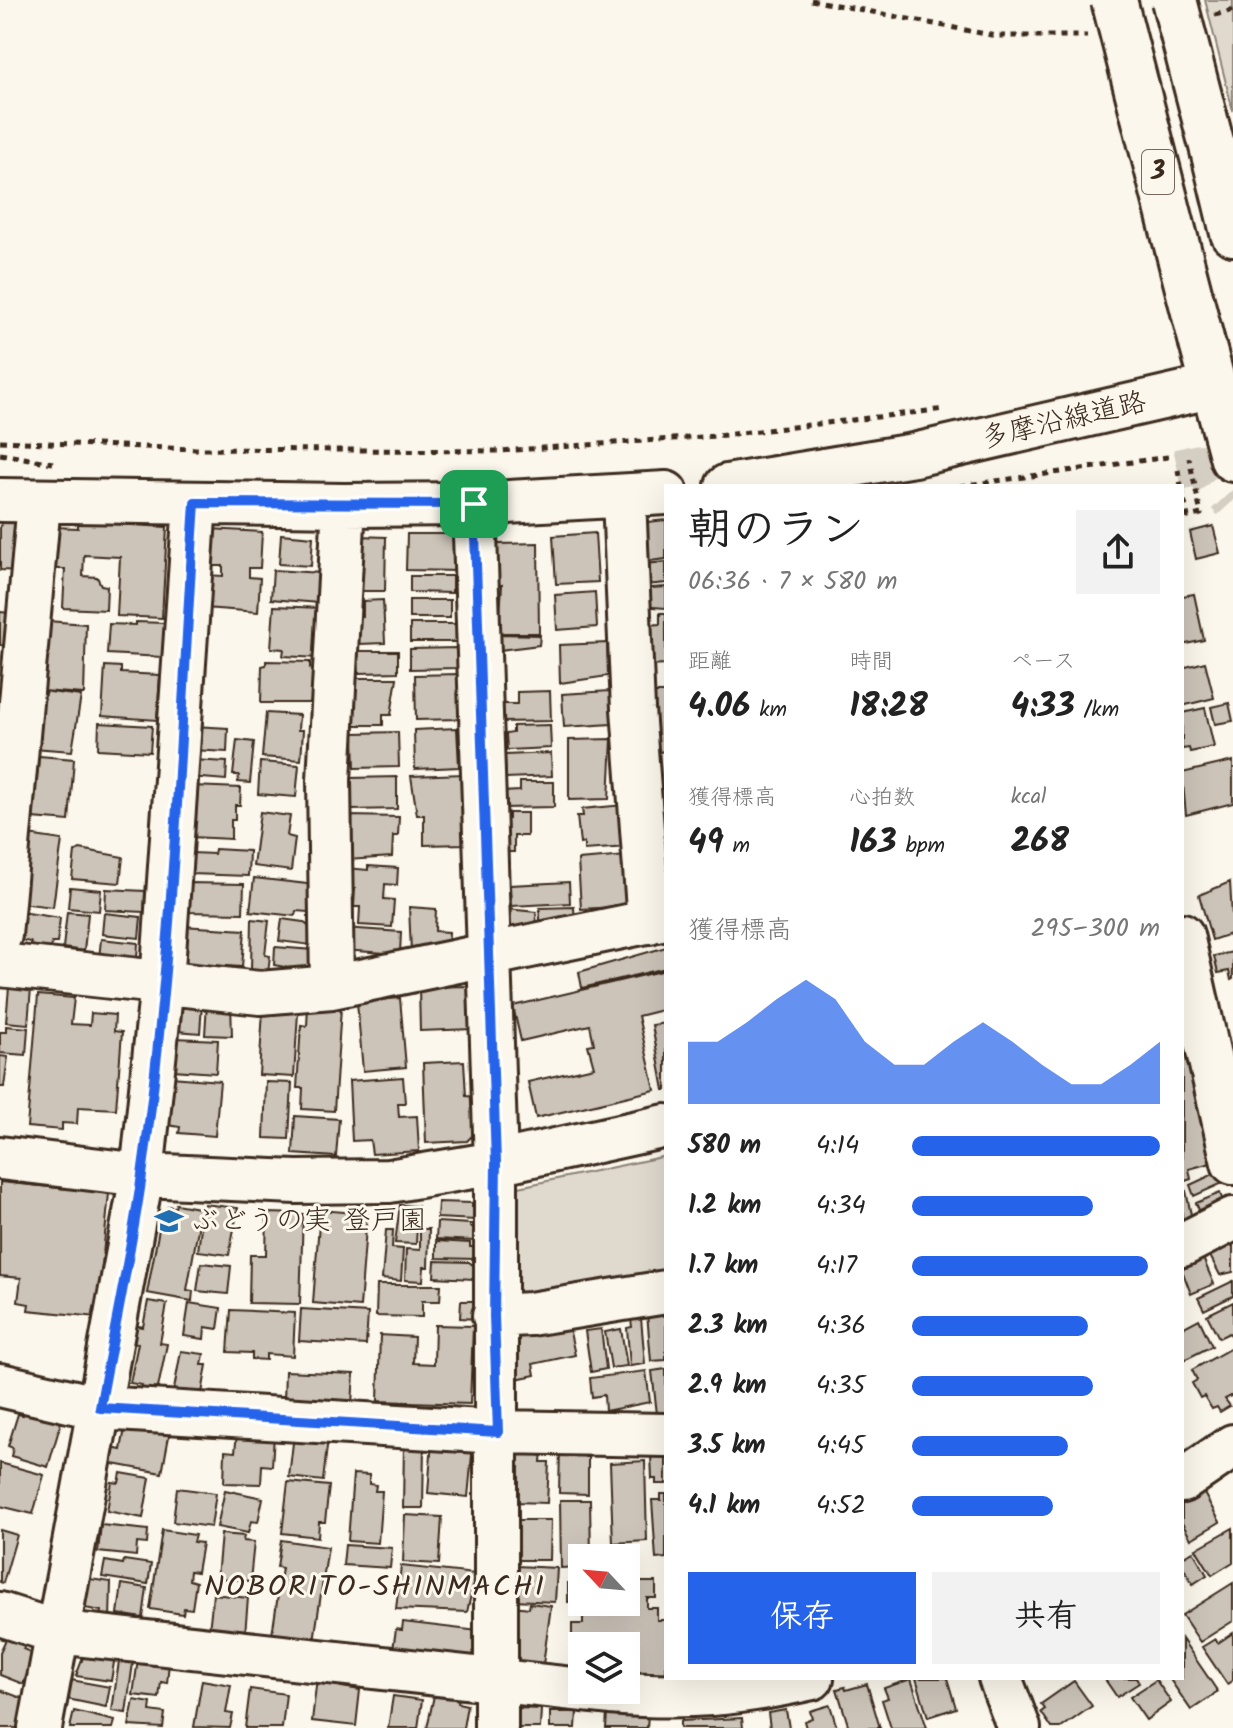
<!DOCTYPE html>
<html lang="ja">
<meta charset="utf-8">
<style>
body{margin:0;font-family:Kalam,"Klee One",sans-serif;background:#f2f2f2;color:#222;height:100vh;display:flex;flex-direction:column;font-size:30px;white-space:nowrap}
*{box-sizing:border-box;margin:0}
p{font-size:26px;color:#767676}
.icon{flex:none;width:44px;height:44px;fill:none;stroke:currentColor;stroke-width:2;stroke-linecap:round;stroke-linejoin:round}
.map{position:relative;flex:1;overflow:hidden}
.details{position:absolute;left:664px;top:484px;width:520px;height:1196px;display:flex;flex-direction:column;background:#fff;border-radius:0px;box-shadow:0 8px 32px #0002}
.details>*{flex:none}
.needle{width:52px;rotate:296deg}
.buttons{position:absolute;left:568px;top:1544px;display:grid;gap:16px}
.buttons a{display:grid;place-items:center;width:72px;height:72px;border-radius:0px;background:#fff;box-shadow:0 8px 32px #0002;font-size:40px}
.pin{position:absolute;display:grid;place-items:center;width:68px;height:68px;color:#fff;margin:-34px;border-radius:16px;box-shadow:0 4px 12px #0006}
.round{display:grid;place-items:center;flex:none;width:84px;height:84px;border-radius:0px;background:#f2f2f2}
.headline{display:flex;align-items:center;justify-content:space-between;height:136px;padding:0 24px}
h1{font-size:44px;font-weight:800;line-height:60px}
.metrics{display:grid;grid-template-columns:repeat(3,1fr);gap:12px;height:136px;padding:8px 24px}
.metrics div{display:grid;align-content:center}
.metrics b{font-size:34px;font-weight:800}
.metrics small{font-size:22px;font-weight:400}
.metrics p{font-size:22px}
.chart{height:224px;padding:16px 24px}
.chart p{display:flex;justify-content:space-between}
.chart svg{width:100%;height:144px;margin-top:8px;fill:#2563eb;opacity:.7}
.button{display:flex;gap:16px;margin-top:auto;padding:16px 24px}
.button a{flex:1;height:92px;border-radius:0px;background:#2563eb;color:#fff;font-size:32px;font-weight:800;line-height:92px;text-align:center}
.button a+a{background:#f2f2f2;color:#222}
ul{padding:0 24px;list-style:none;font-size:26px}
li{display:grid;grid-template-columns:128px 96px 1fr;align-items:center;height:60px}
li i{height:20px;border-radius:10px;background:#2563eb}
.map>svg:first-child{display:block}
.green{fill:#dfd9ce;stroke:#8d8276;stroke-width:2}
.building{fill:#ccc4b9;stroke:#3b2a1e;stroke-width:2}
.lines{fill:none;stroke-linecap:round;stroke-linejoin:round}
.minor-tunnel{stroke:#d5cec3;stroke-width:42;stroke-dasharray:42 21;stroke-linecap:butt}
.minor-casing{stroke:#3b2a1e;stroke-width:48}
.major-casing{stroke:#3b2a1e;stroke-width:50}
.path{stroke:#3b2a1e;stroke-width:5;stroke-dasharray:6 6;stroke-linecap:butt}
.minor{stroke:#fbf7ec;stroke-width:42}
.major{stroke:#fbf7ec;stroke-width:44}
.major-bridge-casing{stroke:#3b2a1e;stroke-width:50;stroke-linecap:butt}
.major-bridge{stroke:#fbf7ec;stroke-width:44}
.route-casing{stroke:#fff;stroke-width:16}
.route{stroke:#2563eb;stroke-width:10}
.labels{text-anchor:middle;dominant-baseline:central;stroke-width:6;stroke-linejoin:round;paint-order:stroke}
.shield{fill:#fbf7ec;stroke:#75685c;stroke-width:2}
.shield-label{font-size:26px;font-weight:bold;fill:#3b2a1e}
.street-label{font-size:28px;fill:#3b2a1e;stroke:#fbf7ec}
.poi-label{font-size:28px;fill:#3b2a1e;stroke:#fbf7ec;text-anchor:start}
.neighbourhood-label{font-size:30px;letter-spacing:2px;fill:#3b2a1e;stroke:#fbf7ec}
</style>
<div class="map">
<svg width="1233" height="1728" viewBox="0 0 1233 1728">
<rect width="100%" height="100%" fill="#fbf7ec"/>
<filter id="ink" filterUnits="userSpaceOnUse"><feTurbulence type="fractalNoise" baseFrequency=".0125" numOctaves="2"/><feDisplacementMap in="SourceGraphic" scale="16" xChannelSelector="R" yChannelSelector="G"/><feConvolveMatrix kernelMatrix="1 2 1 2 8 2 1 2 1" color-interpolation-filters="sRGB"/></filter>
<g filter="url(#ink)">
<path class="green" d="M1205 0H1233V111Z
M666 1156V1281L517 1307 507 1203 519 1187Z"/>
<path class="building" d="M3 519 26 521 22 571 0 570V528Z
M666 520V559L642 562 638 523Z
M78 522 167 527 162 618 117 616 120 557 84 555 83 576 97 577 101 585 107 586 106 610 63 608 65 569H52L54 527 78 528Z
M1213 526 1220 553 1196 559 1190 532Z
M210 529 262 532 260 568H249V577L260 578 258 612 204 608 206 575 223 576V566H208Z
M595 533 598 582 556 584 553 536Z
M281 534 313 537 311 566 279 564Z
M407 534H460L459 571 406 570Z
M359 536 386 537 385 591H358Z
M538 543 539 633H499L502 585 494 586 498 544Z
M666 562V583L646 585 644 564Z
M273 570 321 573 319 603 271 599Z
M410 576H452V593L410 592Z
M666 587V608L639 606 638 589Z
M595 592 597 627 557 630 555 595Z
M1194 594 1204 640 1182 645V596Z
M383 600 385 643 359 644 357 616H363V601Z
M409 600H450V618H409Z
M274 606 321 608 319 658 283 656 284 649 271 648Z
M0 612 10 613 7 646 0 645Z
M660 613H666V665L648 666 646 625 660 624Z
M47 621 86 624 84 694 42 691Z
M136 622 165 623 162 657 107 654 109 624 136 625Z
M410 624H457V642H410Z
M499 634 540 635 539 645 499 650Z
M607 643 608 676 560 683 559 645Z
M457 648V668L410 669V649Z
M358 651H398V672L359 673Z
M266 661 310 662V668H318L317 703H261L262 666 266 665Z
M1205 662 1214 698 1182 706V668Z
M105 666 121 667V673L160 675 157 720 102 716Z
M459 674V719L416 720 415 675Z
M348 678H397L391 715H383V725H347Z
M42 691 81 696 72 751 33 748Z
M550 691 551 721 501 722V704H517V692Z
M610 691 612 724 564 727 562 694Z
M654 693H666V751L658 752Z
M1229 703 1233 721 1215 724 1211 707Z
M1205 708 1214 747 1190 752 1189 748 1182 749V713Z
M266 713 299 715 298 730H303L301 760 262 757Z
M99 723 152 726 150 752 98 749Z
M550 725 551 748 507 750 506 734 513 733V726Z
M194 726 228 728 227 752 193 750Z
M457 728 459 767 415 769 414 730Z
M398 732 399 767 355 768 354 733Z
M612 739 609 799 569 800V740Z
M237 740 254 742 250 783 238 782 239 775H233Z
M551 753 552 776 506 778 505 755Z
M39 756 74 759 69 821 33 818Z
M192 760 227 762 226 780 190 777Z
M1233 761V803L1186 815 1182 773Z
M260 762 299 765 296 797 258 794Z
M464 774 466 844 424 845V815H417L411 776Z
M397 777V809L351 810 350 778Z
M520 782H554V807L502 808V792L520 791Z
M192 786 241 788 240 805H235V820H231V839L190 837Z
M624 805 628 847 584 850V843L580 844 577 816H583L582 809Z
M260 812 290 816 287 836 295 838 291 871 253 866Z
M509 813H527V836H514V852H501L500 819H509Z
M349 816 399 817 398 836H393L392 857 347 860Z
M28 835 62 840 53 907 19 903Z
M80 849 123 857 120 883 72 879 75 852Z
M215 849 249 851 248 876 191 874 192 853 214 854Z
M627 856 631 906 581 909 578 860Z
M368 866 398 868 397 885 385 884 384 899 394 900 392 927 359 925 360 907H354L355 889H345L346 868 368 870Z
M254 878 316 885 314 899 310 898 308 912 296 911 295 916 250 911Z
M569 882 570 903 511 906 510 885Z
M1230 882 1233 933 1212 940 1199 895Z
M189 883 244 884 243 913 188 912Z
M70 887 101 890 99 911 68 908Z
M106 889 145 891 144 912 105 910Z
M409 907 436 909 435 931 449 932 448 950 411 952Z
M574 907 575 924 540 926V908Z
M507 909 536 912 537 931 508 928Z
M21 912 60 918 57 943H52L50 950 30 947 31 942 18 940Z
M67 912 88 914 84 951 63 948Z
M104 913 141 917 139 938 102 934Z
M252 919 269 921 265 955 270 956 268 973 251 971Z
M282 919 303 922 312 929 311 945 279 941Z
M182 926 245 930 242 967 179 963Z
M344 928 401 932 400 954 342 950Z
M101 939 138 943 137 958 126 957V962L99 959Z
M275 947 313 950 312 970 284 973 285 967 274 965Z
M666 947V968L582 988 579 972Z
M1233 952V979L1231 980 1229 971 1218 973 1214 956Z
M666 970V1009L638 1016 655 1090 536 1118 528 1082 594 1067 588 1045 594 1044 590 1025 521 1041 513 1006Z
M472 986 474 1029 420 1031 419 987Z
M9 987 31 988 28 1024 6 1022Z
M38 995 74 998 71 1024 90 1025 91 1013 115 1015 114 1031 122 1032 116 1109 78 1107 77 1124 62 1123V1130L27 1127Z
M400 998 406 1067 363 1071 357 1002Z
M207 1002 231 1003 232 1036 205 1035Z
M180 1003 202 1004 200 1033 177 1031Z
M308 1005 341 1008 334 1111 302 1109 303 1088H297L301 1025 307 1026Z
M263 1010 298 1012 294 1077 259 1075Z
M666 1023V1090H664L652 1025Z
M6 1026 28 1028 26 1055 0 1053V1032H6Z
M175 1038 218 1040 216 1073 173 1070Z
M1190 1054 1218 1161 1189 1169 1191 1179 1182 1182V1056Z
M0 1056 8 1057 4 1087H0Z
M464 1061 466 1096 476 1097 478 1130 467 1141 426 1143 423 1063Z
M171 1077 220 1081 215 1136 179 1133 180 1127 167 1125Z
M403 1077 405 1103H398L399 1117 417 1116 419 1151 372 1154 370 1140 352 1141 349 1081Z
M266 1082 292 1083 289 1139 264 1138Z
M295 1116 339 1119 336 1157 293 1154Z
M1220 1171 1225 1182 1194 1196 1190 1185Z
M0 1182 109 1193 97 1317 28 1310 29 1304 18 1302 21 1278 0 1276Z
M1186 1191 1193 1224 1182 1227V1193Z
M1220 1193 1225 1207 1202 1217 1196 1203Z
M438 1202 472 1203V1207H477L476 1220 437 1218Z
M176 1204 198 1208 201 1212 187 1290 193 1291 192 1301 147 1293 162 1213H167L168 1206 175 1208Z
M204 1204 238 1208 229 1255 198 1251Z
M400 1205 418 1206 416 1244 395 1243Z
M320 1210 367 1214 360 1307 313 1303Z
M267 1213 303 1214 300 1304 249 1303 250 1255H266Z
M437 1222 470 1224V1227H476L475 1241 436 1239Z
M420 1229H429L428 1267H424L423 1281 405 1280 406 1249 420 1250Z
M386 1230H393L392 1248 403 1249 401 1281 382 1279Z
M436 1241 470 1243V1247H476L475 1259 436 1258Z
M1233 1244V1272L1220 1275 1210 1256Z
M1202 1256 1214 1284 1191 1294 1182 1270 1187 1267 1186 1264Z
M435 1261 469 1262 474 1266V1279L434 1277Z
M201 1263 231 1266 228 1294 197 1291Z
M1233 1281V1296L1204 1310 1198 1298Z
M377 1285H441L440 1301H422V1317L376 1316Z
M148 1301 167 1304 160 1343 167 1344 158 1388 154 1387 152 1395 140 1393 142 1385 130 1383 138 1343 131 1342 134 1325 143 1327Z
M461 1301H477V1319L460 1318Z
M1233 1302V1337L1229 1333 1219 1338 1207 1315Z
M189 1303 221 1308 218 1329 205 1327 204 1339 184 1336Z
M301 1309 368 1313 366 1345 299 1341Z
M231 1310 295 1313 293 1356 266 1354V1360L252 1359V1353L228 1352Z
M666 1311V1360L651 1361 647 1313Z
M641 1318 645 1364 630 1366 627 1328 632 1327 631 1319Z
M1199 1319 1212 1346 1182 1361V1328Z
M568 1323 575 1355 533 1364 535 1375 516 1379 509 1346 518 1344 515 1334Z
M435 1325 473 1326 470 1404 378 1401 380 1335 414 1337 413 1363 434 1364Z
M601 1329 606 1369 591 1372 585 1331Z
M621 1329 627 1366 611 1368 605 1332Z
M1233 1347V1395L1225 1399 1230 1406 1220 1412 1217 1407 1212 1409 1204 1396 1200 1398 1192 1383 1197 1380 1192 1370Z
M181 1351 204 1354 202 1365H207L201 1399 173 1395Z
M666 1369V1413L657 1414 652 1371Z
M285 1371 354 1374 352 1404 284 1401Z
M646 1371 650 1402 605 1411 604 1395 592 1397 590 1378Z
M25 1408 62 1419 48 1467 11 1456 13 1448 8 1446 18 1414 23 1415Z
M126 1423 170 1431 162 1473 108 1463 111 1448 121 1450Z
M237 1433 274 1435 272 1466 262 1465 261 1484 224 1483 225 1451 235 1452Z
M294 1434 328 1438 323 1481 289 1477Z
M432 1441 473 1444 468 1497 428 1493Z
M404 1444H424L423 1508H403Z
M560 1447 585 1453V1457H588V1494L559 1493Z
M517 1450H542L541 1462H549L547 1503 513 1502Z
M651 1454H666V1484H656V1479H652Z
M645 1461 647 1541 613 1543 610 1463Z
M0 1463 44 1475 33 1514 0 1506Z
M121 1473 150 1478 143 1518 107 1511 112 1482 119 1483Z
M353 1474 369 1475V1484L376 1485 375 1491H382L378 1543 348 1541Z
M288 1482 329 1486 325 1522H319L318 1537 282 1533Z
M177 1488 216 1493 211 1527 173 1522Z
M225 1490 263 1498 258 1522 251 1521 248 1533 217 1527Z
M1202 1490 1220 1522 1191 1539 1182 1523V1502Z
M661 1494H666V1558L656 1559 652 1500H661Z
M560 1500H590L591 1558H582V1567L561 1568Z
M405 1515 442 1517 439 1564 403 1562Z
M518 1520H551L550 1560H517Z
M101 1525 148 1530 147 1544 137 1543 136 1556 98 1552Z
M1233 1528V1562L1212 1575 1196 1549Z
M0 1530 17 1535 3 1583 0 1582Z
M162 1530 195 1535 193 1542 202 1543 197 1572 190 1571 189 1580 196 1582 192 1609 184 1608 183 1614 150 1609Z
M221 1534 244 1536 243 1541 254 1542 250 1581 217 1578Z
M281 1540 328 1547 314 1641 272 1635 282 1568 277 1567Z
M345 1545 392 1548 390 1568 343 1565Z
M1193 1551 1207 1575 1193 1584 1182 1565V1557Z
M124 1560 151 1564 148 1584 102 1577 105 1561 123 1564Z
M401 1566 476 1574 467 1612 396 1609Z
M516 1566 557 1568 555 1602 514 1600Z
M90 1579 111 1582 110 1620 99 1618 101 1611 85 1608Z
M626 1582H656V1598H647V1608H657V1620H666V1675L626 1676V1646H582V1677H572V1624H583V1602H626Z
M568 1583H582V1601L568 1602Z
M1233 1583V1621L1200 1642 1182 1615Z
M122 1584 147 1588 143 1618 118 1614Z
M213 1594 248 1598 245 1634 209 1631Z
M530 1603 551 1606 542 1672 511 1668 513 1606 529 1608Z
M403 1622 479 1631 470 1666 392 1656 396 1629 402 1630Z
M1233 1633V1680L1227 1684 1202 1647 1215 1639 1218 1643Z
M7 1637 25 1645 23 1649 35 1654 23 1684 0 1675V1652Z
M1182 1639 1218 1692 1191 1710 1169 1678H1182Z
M84 1655 115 1656 111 1681 76 1676Z
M138 1659 169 1662 167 1683 161 1682 159 1698 133 1695Z
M119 1661 133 1663 126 1713 112 1711Z
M317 1677 342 1680 341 1687 360 1690 356 1726 312 1721Z
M916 1678H947L956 1708 928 1717Z
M1104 1678H1136L1139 1683 1117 1697Z
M911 1679 927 1728H891L882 1700 888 1698 884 1688Z
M71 1680 110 1687 106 1707 67 1699Z
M202 1680 231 1685 226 1713 233 1714 230 1728 194 1727Z
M1156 1680 1171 1702 1146 1720 1130 1697Z
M1074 1681 1092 1706 1061 1728H1052L1041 1712 1045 1709 1041 1704Z
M867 1684 880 1728H849L837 1689 845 1687 846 1690Z
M250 1689 286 1694 282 1728H245Z
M0 1690 27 1700 17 1728H0Z
M435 1691 459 1696 458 1703 467 1705 463 1728H427Z
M393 1696 422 1700 418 1728H388Z
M134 1700 151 1703 150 1711 165 1713 163 1728 129 1726Z
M830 1705 837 1728H806L804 1721 812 1718 810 1711Z
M516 1708 541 1709 540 1728H515Z
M786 1710 789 1728H770L768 1713Z
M74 1711 115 1721 113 1728H70Z
M550 1712H577L576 1728H550Z
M607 1713 648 1714 647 1728H606Z
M742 1718 743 1728H680V1721Z"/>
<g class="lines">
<path class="minor-tunnel" d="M1178 470 1200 465 1233 501"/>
<defs>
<path id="minor" d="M727 486 914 455 1214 386
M624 498 633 709 649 922
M0 500 344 505 474 504 666 493
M474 504 496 1163V1728
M0 935 39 503
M1182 935 1233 1163
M0 965 260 993 332 987 666 918
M332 987 329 780 344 505
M0 1158 142 1175 296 1182 389 1181 496 1163 666 1126
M1182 1245 1233 1219
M494 1316 530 1314 666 1292
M0 1385 100 1408 498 1432 666 1435
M1182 1481 1233 1446
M0 1614 56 1632 610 1693C687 1699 736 1695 812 1678
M1000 1678 1019 1728
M40 1728 142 1175 162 983 195 503"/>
<path id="major" d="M1214 154 1233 233
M1202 343 1233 459"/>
</defs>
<use href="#minor" class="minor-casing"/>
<use href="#major" class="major-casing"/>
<path class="path" d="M811 0 996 36H1087
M1215 15 1233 10
M0 441 195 449 500 451 716 436 945 409
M0 454 53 463
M1178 470 1181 486
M960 486 1168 457
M1182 489 1188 517 1201 514 1189 458"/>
<use href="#minor" class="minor"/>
<use href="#major" class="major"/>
<defs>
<path id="major-bridge" d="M1114 0 1202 343
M1174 0 1214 154"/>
</defs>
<use href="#major-bridge" class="major-bridge-casing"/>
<use href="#major-bridge" class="major-bridge"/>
</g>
</g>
<g class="lines" filter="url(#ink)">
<defs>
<path id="route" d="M195 503 474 504 496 1163 494 1316 498 1432 100 1408C114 1330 131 1253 142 1175 174 953 180 727 195 503Z"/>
</defs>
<use href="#route" class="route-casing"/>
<use href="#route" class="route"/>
</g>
<defs>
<symbol id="school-bare" viewBox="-9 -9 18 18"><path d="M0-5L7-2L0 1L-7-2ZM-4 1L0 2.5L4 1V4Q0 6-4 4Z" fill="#1f6fb2" stroke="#fbf7ec" stroke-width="2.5" paint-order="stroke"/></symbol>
</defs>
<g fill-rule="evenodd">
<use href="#school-bare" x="149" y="1201" width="40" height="40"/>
</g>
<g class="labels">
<rect class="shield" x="1142" y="150" width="32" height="44" rx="6"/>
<g class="shield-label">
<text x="1158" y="172">3</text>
</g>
<g class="street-label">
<text transform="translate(1064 421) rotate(-13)">多摩沿線道路</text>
</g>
<g class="poi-label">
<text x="191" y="1221">ぶどうの実 登戸園</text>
</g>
<g class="neighbourhood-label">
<text x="375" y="1588">NOBORITO-SHINMACHI</text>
</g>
</g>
</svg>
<div class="buttons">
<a><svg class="needle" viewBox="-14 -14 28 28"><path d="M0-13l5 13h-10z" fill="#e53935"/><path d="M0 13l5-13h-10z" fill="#767676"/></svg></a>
<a><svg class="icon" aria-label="layers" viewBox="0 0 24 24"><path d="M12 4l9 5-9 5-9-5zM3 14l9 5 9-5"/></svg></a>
</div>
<div class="pin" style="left:474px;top:504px;background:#1e9e55"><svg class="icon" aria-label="arrive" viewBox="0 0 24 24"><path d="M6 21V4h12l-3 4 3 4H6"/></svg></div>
<section class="details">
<div class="headline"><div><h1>朝のラン</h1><p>06:36 · 7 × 580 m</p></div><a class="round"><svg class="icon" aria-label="share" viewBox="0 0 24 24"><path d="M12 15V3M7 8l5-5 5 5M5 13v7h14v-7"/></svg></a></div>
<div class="metrics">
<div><p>距離</p><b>4.06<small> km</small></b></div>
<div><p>時間</p><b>18:28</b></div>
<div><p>ペース</p><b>4:33<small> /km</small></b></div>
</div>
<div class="metrics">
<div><p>獲得標高</p><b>49<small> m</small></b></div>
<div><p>心拍数</p><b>163<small> bpm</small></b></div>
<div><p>kcal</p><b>268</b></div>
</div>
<div class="chart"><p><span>獲得標高</span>295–300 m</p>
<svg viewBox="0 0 160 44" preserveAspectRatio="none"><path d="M0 44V25L10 25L20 19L30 12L40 6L50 12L60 25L70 32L80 32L90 25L100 19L110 25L120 32L130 38L140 38L150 32L160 25V44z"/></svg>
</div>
<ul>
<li><b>580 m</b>4:14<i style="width:100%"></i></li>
<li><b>1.2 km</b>4:34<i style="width:73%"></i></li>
<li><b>1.7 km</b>4:17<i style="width:95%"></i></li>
<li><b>2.3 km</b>4:36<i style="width:71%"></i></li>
<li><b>2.9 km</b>4:35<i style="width:73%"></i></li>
<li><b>3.5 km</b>4:45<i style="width:63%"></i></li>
<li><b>4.1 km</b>4:52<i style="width:57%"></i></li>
</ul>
<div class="button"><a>保存</a><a>共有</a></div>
</section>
</div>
